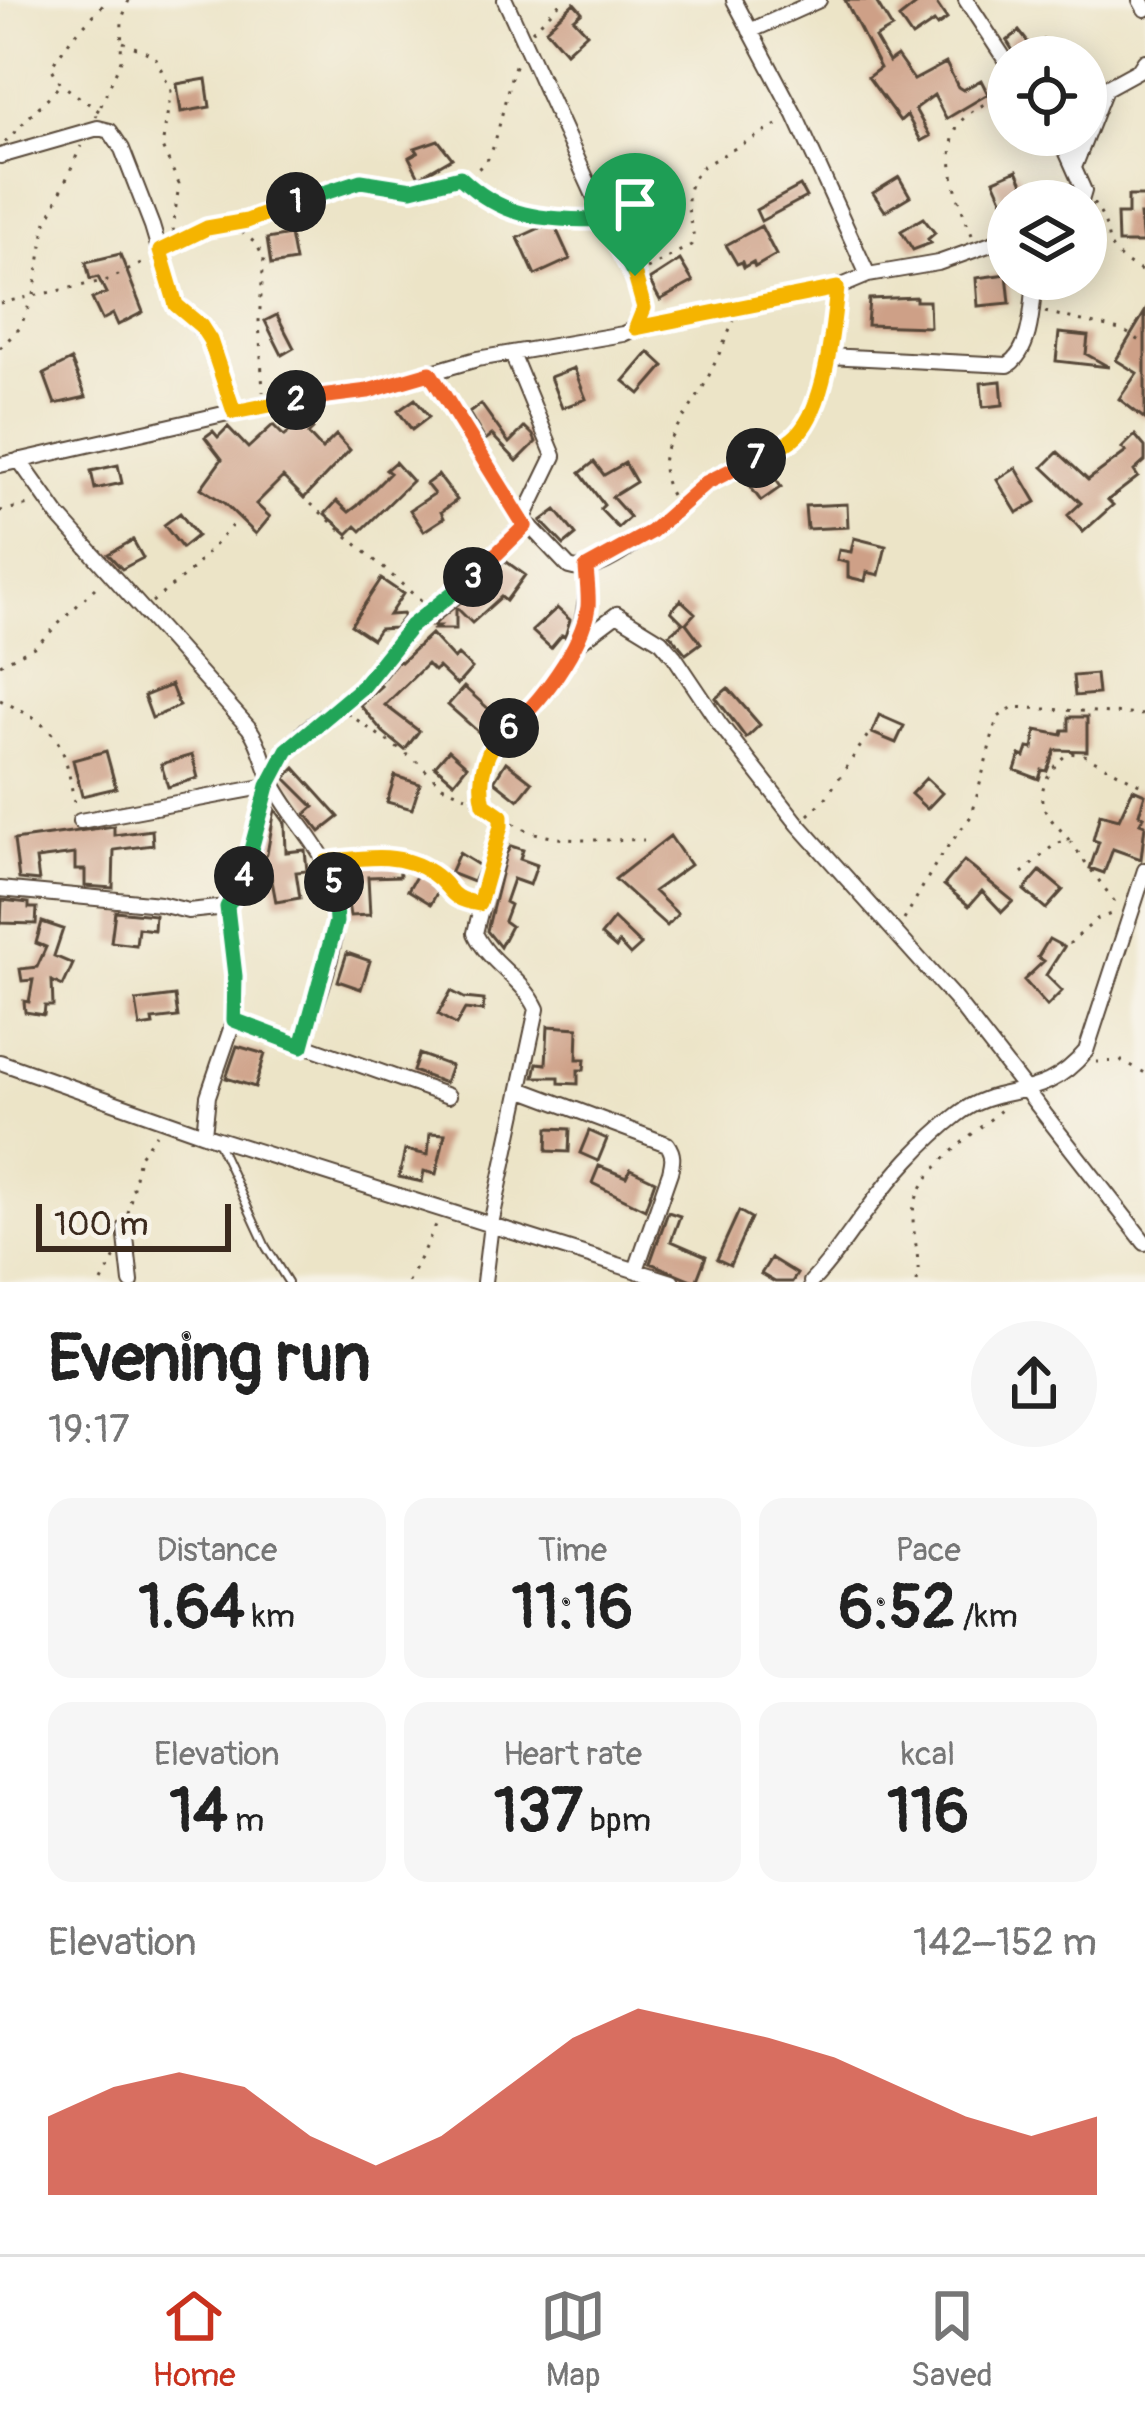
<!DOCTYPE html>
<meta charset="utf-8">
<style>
body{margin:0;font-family:Pangolin,sans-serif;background:#f6f6f6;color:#222;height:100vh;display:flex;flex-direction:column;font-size:45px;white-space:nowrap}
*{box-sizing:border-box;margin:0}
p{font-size:39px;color:#767676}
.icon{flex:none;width:66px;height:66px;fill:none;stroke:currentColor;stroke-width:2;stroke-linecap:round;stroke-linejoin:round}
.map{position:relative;height:1282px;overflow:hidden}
.details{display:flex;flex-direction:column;background:#fff;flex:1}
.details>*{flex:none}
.controls{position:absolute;left:987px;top:36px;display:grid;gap:24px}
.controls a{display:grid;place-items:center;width:120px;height:120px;border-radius:50%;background:#fff;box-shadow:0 6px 30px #0003;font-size:60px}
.scale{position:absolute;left:36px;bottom:30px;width:195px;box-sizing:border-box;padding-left:12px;border:6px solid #3b2a1e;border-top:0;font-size:33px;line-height:42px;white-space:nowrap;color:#3b2a1e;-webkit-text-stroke:9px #f7f3e8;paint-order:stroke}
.pin{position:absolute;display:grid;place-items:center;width:102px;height:102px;color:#fff;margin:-123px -51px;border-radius:50% 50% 50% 0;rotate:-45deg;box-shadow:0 0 12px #0007}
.pin .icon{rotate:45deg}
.km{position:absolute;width:60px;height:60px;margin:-30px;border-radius:50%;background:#222;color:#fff;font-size:33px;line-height:60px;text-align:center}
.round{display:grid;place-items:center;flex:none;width:126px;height:126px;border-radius:63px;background:#f6f6f6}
.summary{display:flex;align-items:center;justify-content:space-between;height:204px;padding:0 48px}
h1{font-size:66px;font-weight:800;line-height:90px}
.figures{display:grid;grid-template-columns:repeat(3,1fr);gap:18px;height:204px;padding:12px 48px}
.figures div{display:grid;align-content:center;border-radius:24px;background:#f6f6f6;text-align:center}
.figures b{font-size:60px;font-weight:800}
.figures small{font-size:33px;font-weight:400}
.figures p{font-size:33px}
.chart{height:336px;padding:24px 48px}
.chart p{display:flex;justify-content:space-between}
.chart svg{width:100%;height:216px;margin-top:12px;fill:#c8321e;opacity:.7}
.dock{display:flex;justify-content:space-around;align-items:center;height:168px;border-top:3px solid #e0e0e0;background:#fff;font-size:33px;color:#767676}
.dock a{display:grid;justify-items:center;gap:6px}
.dock .active{color:#c8321e}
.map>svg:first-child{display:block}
.building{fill:#cea087}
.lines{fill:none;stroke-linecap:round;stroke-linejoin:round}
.lane-casing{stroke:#564637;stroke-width:10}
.street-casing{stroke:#564637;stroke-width:18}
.path{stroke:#564637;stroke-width:3;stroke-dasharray:3 9;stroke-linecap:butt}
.lane{stroke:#fff;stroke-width:6}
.street{stroke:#fff;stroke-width:14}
.split-1-casing{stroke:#fff;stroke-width:24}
.split-2-casing{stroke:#fff;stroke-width:24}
.split-3-casing{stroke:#fff;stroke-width:24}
.split-4-casing{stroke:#fff;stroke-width:24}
.split-5-casing{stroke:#fff;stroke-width:24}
.split-6-casing{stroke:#fff;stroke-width:24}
.split-7-casing{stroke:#fff;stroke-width:24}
.split-8-casing{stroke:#fff;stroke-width:24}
.split-1{stroke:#22a559;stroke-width:15}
.split-2{stroke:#f5b400;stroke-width:15}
.split-3{stroke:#f0652b;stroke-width:15}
.split-4{stroke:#22a559;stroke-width:15}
.split-5{stroke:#22a559;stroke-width:15}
.split-6{stroke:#f5b400;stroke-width:15}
.split-7{stroke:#f0652b;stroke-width:15}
.split-8{stroke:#f5b400;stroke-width:15}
</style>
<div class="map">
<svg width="1145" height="1282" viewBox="0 0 1145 1282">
<rect width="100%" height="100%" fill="#f7f3e8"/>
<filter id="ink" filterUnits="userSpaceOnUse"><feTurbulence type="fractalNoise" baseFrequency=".00833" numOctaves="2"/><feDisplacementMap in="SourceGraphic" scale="24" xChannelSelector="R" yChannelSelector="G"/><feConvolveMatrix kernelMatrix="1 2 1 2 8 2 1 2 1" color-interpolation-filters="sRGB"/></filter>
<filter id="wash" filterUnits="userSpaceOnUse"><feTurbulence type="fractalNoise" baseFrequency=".004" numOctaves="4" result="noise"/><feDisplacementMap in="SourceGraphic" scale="48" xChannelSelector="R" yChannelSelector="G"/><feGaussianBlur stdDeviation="2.7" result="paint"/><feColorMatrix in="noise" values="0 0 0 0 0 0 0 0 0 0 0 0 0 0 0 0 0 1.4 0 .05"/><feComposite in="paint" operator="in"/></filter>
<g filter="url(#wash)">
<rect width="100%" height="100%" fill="#ece4c7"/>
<g id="blocks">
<path class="building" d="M845 0H875L892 28 875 38 889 62 897 56 914 80 946 63 958 87 963 90 981 80 988 94 946 119 934 95 915 109 930 136 921 141 907 115 900 121 868 77 880 68Z
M922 0H934L947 19 937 26 934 22 912 37 899 18Z
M574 3 582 12 574 19 587 33 566 52 546 29Z
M1019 31 1034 50 1044 40 1059 57H1017L1007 41Z
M206 79 210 107 181 112 177 84Z
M438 140 452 158 419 177 409 157 418 152 415 148Z
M1017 170 1028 194 1005 205 994 180Z
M899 177 910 196 885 211 873 193Z
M800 186 806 197 761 221 756 210Z
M1128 196H1145V215H1140L1143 243H1118L1117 214H1128Z
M923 218 935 233 928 239 931 243 913 250 901 231Z
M553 222 570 259 535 275 518 238Z
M761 226 776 255 755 267 753 262 744 267 742 262 737 264 726 245Z
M290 235 295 261 271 265 267 239Z
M120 254 143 312 118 325 113 314 102 320 92 299 106 293 98 277 90 279 86 262Z
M680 260 693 282 660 300 649 280Z
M1007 274 1010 303 978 306 976 278Z
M916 297V301H929L930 327 867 325 869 299Z
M1145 312V419L1119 399 1137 373 1116 360Z
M277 315 294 348 282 355 265 321Z
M1059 333 1088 336 1086 354 1109 367 1056 361Z
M649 352 664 366 640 394 624 381Z
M71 360 86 397 55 404 44 374Z
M574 368 586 399 562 408 550 377Z
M1001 381 1003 405 983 407 981 383Z
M415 399 429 417 412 430 398 411Z
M481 404 509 443 525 427 533 435 536 442 517 461 492 435 485 440 469 413Z
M304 420 313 429 308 434 322 449 336 435 350 450 304 498 283 477 256 504 270 517 256 534 224 503 201 488 222 459 205 437 213 431 218 437 228 427 248 448 273 425 284 436Z
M1135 435 1145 447V461L1134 471 1138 477 1108 500 1113 505 1083 532 1068 515 1081 503 1043 467 1058 452 1088 480 1126 452 1122 448Z
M395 462 412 481 361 531 356 526 348 534 325 514 337 501 349 512 357 506 390 473 386 470Z
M594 462 604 475 625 463 636 482 612 497 630 517 618 528 600 509 604 505 580 473Z
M118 465 122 483 95 489 91 471Z
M1016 468 1036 502 1017 513 997 480Z
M769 470 781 487 761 501 749 485Z
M438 475 457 500 441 512 444 518 424 531 410 510 434 494 426 484Z
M847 504 848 527 807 529 805 506Z
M556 510 576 535 564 545 541 521Z
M180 513 197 536 182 548 164 525Z
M854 538 886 546 879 575 867 572 865 581 848 577V563L837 560 839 550 851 552Z
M133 540 143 558 122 569 108 554Z
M504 560 525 575 506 601 501 597 472 623 456 607V629H435L439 626H433L442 617 474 591 478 595Z
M381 579 403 594 389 615 403 614V618L395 628 379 629 372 639 351 625Z
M681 600 695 613 686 623 701 643 686 654 670 634 683 623 671 611Z
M557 608 570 620 565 637 562 635 551 648 532 631Z
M431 634 454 659 458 655 472 668 457 685 438 667 434 671 427 664 385 705 419 731 405 750 383 732 360 705 381 686 379 684 398 660 401 662Z
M1096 674 1098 694 1075 696 1073 676Z
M171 685 179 706 152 718 144 696Z
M464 687 501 720 483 736 448 705Z
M728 688 760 725 746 738 716 698Z
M879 715 904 726 896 743 872 733Z
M1069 717H1087V751L1055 750 1047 771 1042 770 1039 779 1015 770 1020 755 1025 757 1028 748 1033 749 1036 730 1062 735 1063 730H1069Z
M449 750 467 766 454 782 435 766Z
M106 751 116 788 82 796 73 760Z
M192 755 198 778 168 787 161 764Z
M506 762 532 782 518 800 494 781Z
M295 768 339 817 320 832 306 814 314 807 285 778Z
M395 776 420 784 412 809 387 802Z
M926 778 942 793 927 809 911 794Z
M1133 789 1145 794 1139 814 1144 816 1140 823 1145 825 1141 859 1113 849 1104 873 1090 868 1099 842 1093 840 1100 814 1119 819Z
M275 809 285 823 286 852 305 850 307 871 296 872 300 898 276 902 270 870H258L267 854Z
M114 826V835L152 830 153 845 114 850 113 888 85 886V870H75V854L36 859 39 881 19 879 14 840Z
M670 836 690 865 654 891 678 914 667 926 615 879Z
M511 846 523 850 520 859 537 865 530 885 513 879 505 902 510 905 504 921 511 926 500 947 487 931 506 854Z
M459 853 480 866 473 882 450 873Z
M399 859 400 876 368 877 370 915 350 916 342 866Z
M964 861 1013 901 1002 912 982 891 969 906 944 885Z
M1040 871 1063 890 1046 909 1024 890Z
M418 873 440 887 431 904 408 890Z
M2 900 29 903V908H37L36 924 1 923Z
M115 911 155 915 154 930 138 928 136 945 111 942Z
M614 919 641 945 630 955 619 943 616 948 601 935Z
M42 922 63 929 54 956 73 964 63 986 52 981 53 1006H45L44 1015 25 1012 24 1001 29 1002 33 980 22 981 20 969 37 967 46 947 36 943Z
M1049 939 1064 947 1046 975 1062 991 1047 1006 1024 980 1044 961 1038 957Z
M347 953 370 961 361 989 338 981Z
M451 991 464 998 484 1000 483 1011 465 1009 456 1025 438 1014Z
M175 996 178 1017 152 1020 153 1025 140 1027 136 1001Z
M548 1026 578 1028 577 1059H585L584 1070H578V1084L559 1083V1077H534L537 1063 546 1064Z
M237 1046 265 1054 255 1087 226 1078Z
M419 1054 451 1066 445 1083 413 1071Z
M548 1128 570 1129 569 1152 547 1151Z
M589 1131 607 1139 598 1161 580 1153Z
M430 1133 445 1134 436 1174 424 1171 422 1182 399 1177 405 1150 428 1155Z
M599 1166 626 1177 630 1169 655 1181 645 1209 592 1183Z
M739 1211 751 1218 730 1265 717 1259Z
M668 1212 680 1216 671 1241 706 1256 696 1282 650 1263Z
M771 1258 797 1274 792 1282H775L761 1274Z"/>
</g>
</g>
<g filter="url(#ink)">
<use href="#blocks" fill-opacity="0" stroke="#564637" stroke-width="3"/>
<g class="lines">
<defs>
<path id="lane" d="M217 1141 266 1247 288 1282"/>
<path id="street" d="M734 0 795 115 868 275
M966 0 1008 64
M1140 0 1145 9
M750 31 819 0
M1086 99 1139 70 1145 61
M1059 135 1084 191 1081 201
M0 156 98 128 110 131 122 149 152 226 174 299 210 340 234 411
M1075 165 1105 89
M636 328 837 288 868 275 938 263 1008 238
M512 354 554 456 523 520 525 525
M828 356 1008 365C1032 350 1032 306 1035 279
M430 373 523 520
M19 460 58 515 249 728C261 745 263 761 271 779 285 810 312 835 327 865 354 920 318 992 302 1046
M0 465 263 405 368 391 477 359 623 334 636 328 644 308 638 282 605 220 505 0
M573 647 617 614 661 641 674 656 719 723 798 824 954 998 1145 1243
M80 821 268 786
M0 889 160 904 188 911 227 907
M234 1020 448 1096
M0 1062 215 1138 672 1282
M520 1089 667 1144C674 1154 673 1160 670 1172L636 1270
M204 1134 208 1096 234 1020 235 976 227 907 250 862 271 779 287 750 306 730 362 687 411 626 456 593 520 528 531 527 569 567C612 582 684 494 722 474 747 461 784 453 801 430 828 392 832 333 837 288
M125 1228 131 1282
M484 1282 491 1224 537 1009C523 978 489 964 475 933L501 826V816L481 799C482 783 483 756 492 743 501 731 517 723 528 712 566 673 592 623 586 568
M811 1282C833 1260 849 1233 868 1209 892 1176 925 1140 957 1115 1001 1080 1040 1106 1086 1051L1145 870"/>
</defs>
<use href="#lane" class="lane-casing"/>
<use href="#street" class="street-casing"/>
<path class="path" d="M532 31 563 0
M123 42 155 56 171 91 162 147 179 184 173 228 175 239
M99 111 61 84 51 67 70 40 108 0
M96 117 121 60 122 19 129 0
M5 142 61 84
M461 179C502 217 536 218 590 220
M1093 203C1122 240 1089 244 1145 273
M233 224 256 244 264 258 259 321 263 392
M972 235C959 205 936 142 966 116 977 106 995 100 1008 92
M169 244C195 231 221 229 249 220 284 210 318 187 354 182 371 180 384 187 400 188 423 190 473 180 487 160 499 143 505 87 517 61
M647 269 691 245 694 237C687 210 682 188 703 166L781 123
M34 295 45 227 81 146
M0 303 108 280 147 261
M1045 312 1124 331 1145 344
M0 348 20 328 31 300
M671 495C648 452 681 426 701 391 713 369 723 344 734 321
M311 504 422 602
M0 511 34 504
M152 602 193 569 237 520
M0 664 36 646 100 583
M0 700C62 730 64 741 75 808
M347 713 416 761 442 786 466 796
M808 815 825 799 868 735
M513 823C554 847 599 838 644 840
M1069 840C1062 830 1047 818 1043 806 1037 787 1054 763 1069 753L1084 755 1145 787
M339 861C373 857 415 850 440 880 450 892 452 898 469 902
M1022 873 1055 844 1069 840 1117 905
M904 920 939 858 972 815 997 718 1013 707 1145 715
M1069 944 1097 919 1114 913
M1096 1062 1123 1061 1145 1073
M128 1213 139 1157 156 1134
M102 1282 115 1257
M408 1282 436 1225
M917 1282C921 1259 913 1239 913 1216 913 1174 973 1135 1001 1110"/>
<use href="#lane" class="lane"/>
<use href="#street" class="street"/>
</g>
</g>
<g class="lines" filter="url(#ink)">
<defs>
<path id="split-1" d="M296 202 361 181 412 189 460 177C506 221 545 219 605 220L635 276"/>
<path id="split-2" d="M296 400 234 412 210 340 201 326 176 305 160 251 207 228 247 221 296 202"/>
<path id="split-3" d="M296 400 368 391 430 373 525 526 473 577"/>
<path id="split-4" d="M244 876 268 786 287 750 362 687 411 626 473 577"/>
<path id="split-5" d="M244 876 227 907 235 976 234 1020 302 1046 336 922 334 882"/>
<path id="split-6" d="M334 882 326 862C363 858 399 850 432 873 456 889 443 897 479 904L501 826V816L484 804C477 776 486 746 509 728"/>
<path id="split-7" d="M509 728C540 704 582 647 588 607 589 595 587 581 586 568L651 532 706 483 756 458"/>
<path id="split-8" d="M635 276 644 308 636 328 837 288C833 327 826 406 797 435 786 446 770 452 756 458"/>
</defs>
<use href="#split-1" class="split-1-casing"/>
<use href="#split-2" class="split-2-casing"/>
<use href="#split-3" class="split-3-casing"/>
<use href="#split-4" class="split-4-casing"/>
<use href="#split-5" class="split-5-casing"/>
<use href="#split-6" class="split-6-casing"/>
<use href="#split-7" class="split-7-casing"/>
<use href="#split-8" class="split-8-casing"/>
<use href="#split-1" class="split-1"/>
<use href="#split-2" class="split-2"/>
<use href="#split-3" class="split-3"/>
<use href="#split-4" class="split-4"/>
<use href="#split-5" class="split-5"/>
<use href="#split-6" class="split-6"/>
<use href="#split-7" class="split-7"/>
<use href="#split-8" class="split-8"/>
</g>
</svg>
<div class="controls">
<a><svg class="icon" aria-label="locate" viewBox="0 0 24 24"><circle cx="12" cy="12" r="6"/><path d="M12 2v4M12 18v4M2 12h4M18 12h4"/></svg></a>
<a><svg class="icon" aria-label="layers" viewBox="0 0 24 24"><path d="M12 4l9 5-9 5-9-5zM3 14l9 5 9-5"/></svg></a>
</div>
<div class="scale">100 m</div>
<div class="pin" style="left:635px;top:276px;background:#1e9e55"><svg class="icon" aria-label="arrive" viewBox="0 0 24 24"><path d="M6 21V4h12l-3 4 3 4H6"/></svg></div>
<b class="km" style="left:296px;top:202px">1</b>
<b class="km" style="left:296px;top:400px">2</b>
<b class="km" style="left:473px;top:577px">3</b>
<b class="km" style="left:244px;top:876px">4</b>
<b class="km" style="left:334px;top:882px">5</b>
<b class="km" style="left:509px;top:728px">6</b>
<b class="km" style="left:756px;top:458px">7</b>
</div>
<section class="details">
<div class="summary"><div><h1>Evening run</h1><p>19:17</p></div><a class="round"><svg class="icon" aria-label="share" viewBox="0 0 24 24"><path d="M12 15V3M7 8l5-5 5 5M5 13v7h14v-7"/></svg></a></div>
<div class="figures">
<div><p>Distance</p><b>1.64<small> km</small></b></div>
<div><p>Time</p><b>11:16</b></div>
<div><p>Pace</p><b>6:52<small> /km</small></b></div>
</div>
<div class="figures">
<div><p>Elevation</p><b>14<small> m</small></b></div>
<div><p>Heart rate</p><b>137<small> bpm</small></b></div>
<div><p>kcal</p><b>116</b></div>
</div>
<div class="chart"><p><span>Elevation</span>142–152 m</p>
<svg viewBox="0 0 160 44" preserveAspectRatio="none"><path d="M0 44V28L10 22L20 19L30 22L40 32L50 38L60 32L70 22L80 12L90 6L100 9L110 12L120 16L130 22L140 28L150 32L160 28V44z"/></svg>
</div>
</section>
<nav class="dock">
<a class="active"><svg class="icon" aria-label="home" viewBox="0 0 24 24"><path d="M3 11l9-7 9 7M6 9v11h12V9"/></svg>Home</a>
<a><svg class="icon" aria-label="map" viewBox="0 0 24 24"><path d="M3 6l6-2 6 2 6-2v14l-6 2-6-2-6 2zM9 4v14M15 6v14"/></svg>Map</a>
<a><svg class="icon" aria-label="saved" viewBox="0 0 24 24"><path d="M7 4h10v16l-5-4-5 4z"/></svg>Saved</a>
</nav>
